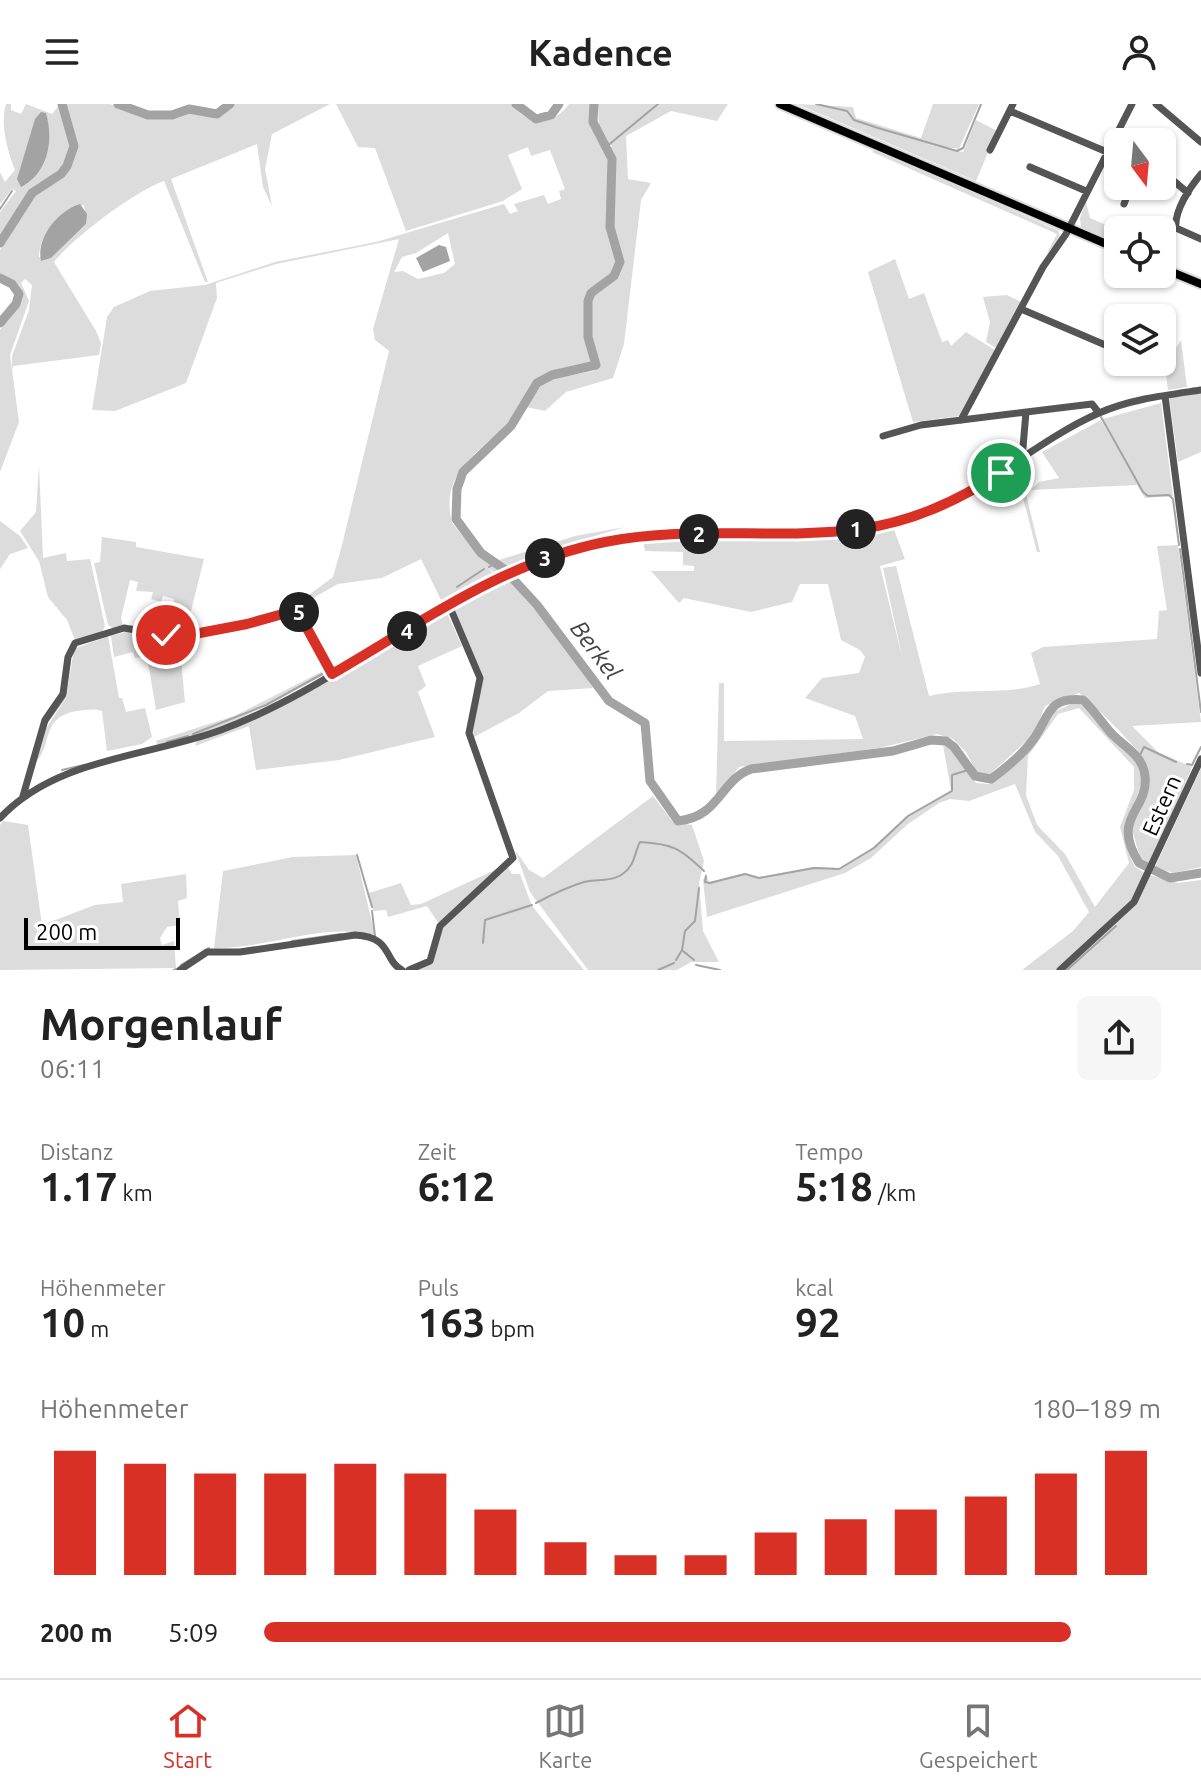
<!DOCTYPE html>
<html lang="de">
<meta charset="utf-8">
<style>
body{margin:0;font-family:Ubuntu,sans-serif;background:#f6f6f6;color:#222;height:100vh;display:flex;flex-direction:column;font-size:30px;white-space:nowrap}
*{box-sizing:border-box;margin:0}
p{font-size:26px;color:#767676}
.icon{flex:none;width:44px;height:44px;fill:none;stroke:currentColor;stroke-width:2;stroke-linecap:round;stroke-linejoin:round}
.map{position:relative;height:866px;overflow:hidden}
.sheet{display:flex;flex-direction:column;background:#fff;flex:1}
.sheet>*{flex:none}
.needle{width:52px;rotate:164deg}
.tools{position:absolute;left:1104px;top:24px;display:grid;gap:16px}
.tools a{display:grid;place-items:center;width:72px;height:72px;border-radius:12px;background:#fff;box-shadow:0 2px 6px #0004;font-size:40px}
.scale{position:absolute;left:24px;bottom:20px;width:156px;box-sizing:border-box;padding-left:8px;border:4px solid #000;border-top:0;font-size:22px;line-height:28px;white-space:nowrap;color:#000;-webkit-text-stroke:6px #fff;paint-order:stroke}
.pin{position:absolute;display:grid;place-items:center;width:68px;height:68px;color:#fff;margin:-34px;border:4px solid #fff;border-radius:50%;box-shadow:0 2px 8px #0007}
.km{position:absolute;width:40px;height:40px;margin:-20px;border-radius:50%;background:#222;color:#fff;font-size:22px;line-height:40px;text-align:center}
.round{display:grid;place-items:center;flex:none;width:84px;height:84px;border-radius:12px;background:#f6f6f6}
.headline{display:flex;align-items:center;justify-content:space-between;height:136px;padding:0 40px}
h1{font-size:44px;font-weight:700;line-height:60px}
.metrics{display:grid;grid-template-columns:repeat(3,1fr);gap:12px;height:136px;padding:8px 40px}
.metrics div{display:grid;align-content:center}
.metrics b{font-size:40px;font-weight:700}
.metrics small{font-size:22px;font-weight:400}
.metrics p{font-size:22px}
.chart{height:224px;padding:16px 40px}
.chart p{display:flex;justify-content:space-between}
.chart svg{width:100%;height:144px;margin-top:8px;stroke:#d93025;stroke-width:6}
ul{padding:0 40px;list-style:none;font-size:26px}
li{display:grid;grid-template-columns:128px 96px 1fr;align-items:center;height:60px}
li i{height:20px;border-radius:10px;background:#d93025}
header{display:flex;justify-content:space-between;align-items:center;height:104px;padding:0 40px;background:#fff;font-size:36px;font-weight:700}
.menu{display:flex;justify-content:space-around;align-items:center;height:112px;border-top:2px solid #e0e0e0;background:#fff;font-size:22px;color:#767676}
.menu a{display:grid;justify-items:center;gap:4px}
.menu .selected{color:#d93025}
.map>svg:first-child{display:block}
.green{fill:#dcdcdc;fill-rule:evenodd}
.water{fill:#a3a3a3}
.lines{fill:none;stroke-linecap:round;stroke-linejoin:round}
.stream{stroke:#a3a3a3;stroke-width:2}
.river{stroke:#a3a3a3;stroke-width:9}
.major-casing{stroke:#dbdbdb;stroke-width:12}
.minor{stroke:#555;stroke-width:7}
.major{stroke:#000;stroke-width:8}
.route-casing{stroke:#fff;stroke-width:16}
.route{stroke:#d93025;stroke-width:10}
.labels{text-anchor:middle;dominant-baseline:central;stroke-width:6;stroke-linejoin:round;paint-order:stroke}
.street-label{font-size:22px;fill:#000;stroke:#fff}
.water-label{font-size:24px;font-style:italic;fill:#444;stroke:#fff}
</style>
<header><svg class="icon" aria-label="menu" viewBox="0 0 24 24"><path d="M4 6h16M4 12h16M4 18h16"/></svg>Kadence<svg class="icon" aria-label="person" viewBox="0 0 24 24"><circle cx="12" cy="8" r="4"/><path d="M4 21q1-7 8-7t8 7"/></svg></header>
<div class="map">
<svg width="1201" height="866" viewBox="0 0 1201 866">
<rect width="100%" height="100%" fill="#fff"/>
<path class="green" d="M6 0H11V6L21 10 26 0 52 10 60 0 71 40 65 61 30 88 0 132V108L16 87 12 85 0 100V68L5 78 15 66C7 46 0 20 6 0Z
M65 0H110L148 13 171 14 188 8 217 12 235 0H330L272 30 265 65 272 102 263 83 257 40 171 75 208 178H205L164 77C135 87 74 133 54 158L96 227 101 239 99 251 13 262 12 267V252L29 206 32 181 25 175 21 179 29 197 10 251 19 318 0 368V226L23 193 19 182 0 172V146L20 112 33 92 62 71 73 52 75 33 65 11ZM84 101 86 120 51 154 39 153C40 127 60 107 84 101Z
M336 0H511C529 22 552 23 569 0H592L591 17 596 34 610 56 608 123 618 160 614 169 592 186 586 198 585 229 594 260C578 268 556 264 541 274 527 283 523 302 512 314 484 347 438 366 452 419L479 451 501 466 495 469 487 463 494 470 449 495 441 496 421 455 382 474 338 480 299 502 298 499 333 473 342 441 389 247 375 236 373 225 399 135 276 160 216 179 217 194 186 279 115 307 92 306 107 213 114 203 150 187 205 181 275 158 376 138 504 100 510 110 518 107 514 100 544 91 548 100 561 95 559 87 565 85 550 46 531 52 528 43 508 51 522 85 503 97 406 127 375 44 358 43ZM448 129 455 160 444 169 418 175 403 167 394 168 402 153 416 149Z
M598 0H728L717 17 671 7 626 32 628 75 651 79 641 96 624 240 613 274 566 288 545 307 526 303 545 276 594 267 598 262C596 241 586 224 589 202 592 183 614 182 620 165 625 152 613 137 612 124 612 99 618 67 609 45L612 42C597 33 599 18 598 0Z
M797 0 853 3 856 14 921 34 933 0H979L959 45 925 40 963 48 976 16 997 27 976 77Z
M876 45 1059 127 1060 134 1046 151 1057 130 872 48Z
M1086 98 1090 114 1111 123 1110 128 1118 131V140L1081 124 1080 114Z
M895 155 909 195 924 189 942 238 948 236 951 242 966 228 995 246 960 312 913 318 868 168Z
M1007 191 1021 198 996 244 986 238 990 218 983 193Z
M1181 236 1187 283 1168 286 1165 262Z
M1201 289V348L1178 358 1169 293Z
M1161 299 1173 392 1145 394 1137 381 1031 386 1039 378 1059 374 1042 348 1101 316 1138 380 1103 315Z
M39 361 43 454 66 449 67 457 90 455 105 522 102 528 75 536 67 516 48 493 39 457 20 427 36 408Z
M1016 366 1021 386H1025L1040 448H1037L1021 386 980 388Z
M0 417 20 432 28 444 10 450 0 465Z
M625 423 542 448 509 463 499 456 575 432Z
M893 423 905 455 880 462 903 557 883 464 896 462 929 592C965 583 1005 592 1040 580L1031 549 1043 543 1157 535 1159 507 1167 506 1157 442 1178 441 1201 618 1132 622 1158 648 1192 663 1150 763 1141 757 1131 722C1134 708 1147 698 1149 682 1150 672 1147 661 1142 652 1137 644 1087 593 1079 589L1045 602 1034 630 988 672 978 671 966 648 953 635 937 630 879 644 739 663 716 692 719 579H724V637L863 635 855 612 805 594 822 574 859 569 865 553 860 546 841 536 828 480H800L792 498 751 508 684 494 679 499 651 467H694V462L683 461V448L645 447 643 438 840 432Z
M102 433 136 438V443L204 455 190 511 172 506 174 495 163 492 161 498 151 495 153 488 136 487 138 478 130 476 121 514 123 522 114 525 108 521 94 459 100 458Z
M507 474 566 541 593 584 548 587 519 609 472 634 481 582 453 506 456 500 500 477 506 483 502 476Z
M446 507 462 542 418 562 426 582 418 588 435 633 339 656 256 666 249 622 195 642 197 637 326 576Z
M129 527 179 536 185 598 156 606 147 552 135 554 133 548 114 553 111 532Z
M108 532 119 594H122L126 608 145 604 152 633 142 640 107 647 102 607C93 604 86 606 77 607 41 613 53 639 37 657L45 626 66 594 74 545Z
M327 565 328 569 232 619 159 643 156 637 234 612Z
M1074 599C1089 600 1096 616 1104 627 1115 640 1132 647 1139 663 1153 693 1107 709 1135 763L1147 770 1134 797 1057 866H1022L1073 827 1089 808 1058 752 1035 728 1015 680 969 697 950 695 939 699 908 720 871 754 845 769 707 813 703 776 706 770 709 778 745 769 759 773 813 763 840 764 873 743 908 711 951 686 943 641 956 648 976 679 989 680 1030 646 1051 609ZM1079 604 1134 663V686L1120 723 1129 759 1095 803 1065 750 1037 721 1026 691 1028 652 1058 610Z
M1201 664V763L1173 769 1155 763Z
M653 692 673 718 692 721 704 757 699 779 703 827 719 858H691L677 866H588L530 788 515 746 529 766 543 774Z
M3 717 28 721 42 821 95 801 123 798 121 780 186 770 187 794 178 797 180 821 167 823 160 834 162 841 174 837 176 864 0 866V721Z
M356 751 375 831C323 818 266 845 214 844L223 767 293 753Z
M508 763 512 770H520L532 802 584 866H414L426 862 441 823Z
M497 765 439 820 427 802 388 813 386 806 373 807 369 789 401 779 411 801 421 800Z
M1150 771 1178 779 1201 776V866H1062L1135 799Z"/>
<path class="water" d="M41 8 46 9C54 37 48 69 21 83L17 75 35 15Z
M80 100 87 110 86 120 51 154 41 157C36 133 58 107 80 100Z
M439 141 446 143 450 157 423 168 416 154Z"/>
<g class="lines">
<path class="stream" d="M816 0 847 7 854 16 878 24 957 47 963 44 981 0
M606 43 658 0
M0 105 12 87
M1101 313 1143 388 1148 392 1169 391 1173 395 1179 441
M1180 445 1201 608
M489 463 494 460
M457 483 484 465
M179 535 244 525 290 511
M332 564 440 501
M48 617 65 593
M193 630 266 601 326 568
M167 638 188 632
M1138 655 1144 643 1176 658
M1187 660 1192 661 1201 643
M62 666 84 661
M357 751 372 803
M706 772 705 778 710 779 745 770 759 774 814 764 839 765 874 744 908 712 952 687V671L971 665
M536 799C551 791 567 783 584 778 601 774 619 780 631 761 635 755 636 745 640 738 673 740 680 744 704 767
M372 807 375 832
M292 837 341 830
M483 839 485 816 532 801
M683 847 694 856
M676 856 682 846 685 827 695 817 699 784
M181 861 209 844
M696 861 720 866
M174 866 176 865
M658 866 674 859
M1067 866 1116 822"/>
<path class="river" d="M118 0 148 11H172L189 5 217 10 230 0
M516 0 536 15 551 11 559 0
M594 0 593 18 612 55 610 123 620 158 614 172 591 189 588 197V233L596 261 552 271 537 279 511 322 463 368 457 385 456 415 481 449 504 465 537 501 609 597 645 619 650 677 678 717C720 713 720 676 751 665L893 647 931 636 946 637 954 643 975 672 991 675C1006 664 1022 651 1033 636 1049 614 1047 592 1083 596 1094 606 1101 618 1111 629 1124 643 1143 651 1145 672 1149 707 1110 712 1139 759L1170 774 1201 769
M0 139 32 89 61 70 67 62 74 42 62 0
M0 174 12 180 19 190 16 200 0 219"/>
<defs>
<path id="major" d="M780 0 1118 145
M1162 164 1201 180"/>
</defs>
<use href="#major" class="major-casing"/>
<path class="minor" d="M1156 0 1201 38
M1010 7 1107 48
M1117 30 1127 38
M990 46 1013 0
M1030 63 1086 87
M1162 67 1188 89
M1201 70C1190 83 1174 107 1176 124L1201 135
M1124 100 1131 82
M1021 205 1117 246
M1165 292 1201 569
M961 316 1043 163 1066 130 1132 0
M883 332 921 321 1092 300 1099 309
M1022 355 1026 308
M23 692 45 616 63 590 68 553 75 539 124 524 172 532 195 530 297 506 332 570
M0 714C56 654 147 653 221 626 355 576 463 465 606 437 707 418 813 444 912 413 982 391 1033 338 1099 309 1131 295 1167 291 1201 286
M180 866 207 848H240L355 831C393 833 383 856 402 866
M409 866 430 857 440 822 513 754 469 629 480 574 449 501
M1060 866 1134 798 1201 655"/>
<use href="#major" class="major"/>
</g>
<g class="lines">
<defs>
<path id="route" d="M166 531 184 532 247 520 297 506 332 570C420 519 504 458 605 438 689 421 776 436 860 425 912 418 957 397 1001 369"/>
</defs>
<use href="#route" class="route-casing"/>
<use href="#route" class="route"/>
</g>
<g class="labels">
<g class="street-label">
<text transform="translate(1161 701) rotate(-66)">Estern</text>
</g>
<g class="water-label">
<text transform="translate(596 546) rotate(53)">Berkel</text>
</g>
</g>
</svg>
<div class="tools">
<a><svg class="needle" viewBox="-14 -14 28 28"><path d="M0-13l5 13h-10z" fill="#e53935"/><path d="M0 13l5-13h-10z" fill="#767676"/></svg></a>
<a><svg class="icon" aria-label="locate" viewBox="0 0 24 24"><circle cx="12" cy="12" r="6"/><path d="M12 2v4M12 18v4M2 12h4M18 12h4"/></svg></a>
<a><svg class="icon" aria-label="layers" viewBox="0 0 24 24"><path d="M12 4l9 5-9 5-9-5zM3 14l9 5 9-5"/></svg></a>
</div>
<div class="scale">200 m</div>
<div class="pin" style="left:1001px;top:369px;background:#1e9e55"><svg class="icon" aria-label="arrive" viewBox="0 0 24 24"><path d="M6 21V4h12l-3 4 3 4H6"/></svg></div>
<div class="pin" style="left:166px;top:531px;background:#d93025"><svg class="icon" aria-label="check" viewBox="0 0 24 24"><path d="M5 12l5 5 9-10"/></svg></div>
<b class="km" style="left:856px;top:425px">1</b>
<b class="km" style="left:699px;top:430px">2</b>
<b class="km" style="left:545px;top:454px">3</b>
<b class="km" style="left:407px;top:527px">4</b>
<b class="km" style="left:299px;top:508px">5</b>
</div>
<section class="sheet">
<div class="headline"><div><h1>Morgenlauf</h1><p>06:11</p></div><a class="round"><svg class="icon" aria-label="share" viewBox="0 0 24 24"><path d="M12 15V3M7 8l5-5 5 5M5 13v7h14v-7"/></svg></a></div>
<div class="metrics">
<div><p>Distanz</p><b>1.17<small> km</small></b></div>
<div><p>Zeit</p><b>6:12</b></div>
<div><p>Tempo</p><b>5:18<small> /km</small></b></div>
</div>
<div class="metrics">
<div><p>Höhenmeter</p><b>10<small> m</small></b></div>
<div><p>Puls</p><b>163<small> bpm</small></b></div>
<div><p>kcal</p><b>92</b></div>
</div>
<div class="chart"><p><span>Höhenmeter</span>180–189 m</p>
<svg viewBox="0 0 160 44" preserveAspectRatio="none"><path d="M5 44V6M15 44V10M25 44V13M35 44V13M45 44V10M55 44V13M65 44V24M75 44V34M85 44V38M95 44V38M105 44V31M115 44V27M125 44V24M135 44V20M145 44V13M155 44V6"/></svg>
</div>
<ul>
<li><b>200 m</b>5:09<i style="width:90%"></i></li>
</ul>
</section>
<nav class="menu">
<a class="selected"><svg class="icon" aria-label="home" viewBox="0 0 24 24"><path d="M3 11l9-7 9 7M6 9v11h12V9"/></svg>Start</a>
<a><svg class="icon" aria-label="map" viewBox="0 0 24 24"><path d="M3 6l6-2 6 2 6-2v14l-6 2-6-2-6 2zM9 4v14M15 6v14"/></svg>Karte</a>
<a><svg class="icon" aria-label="saved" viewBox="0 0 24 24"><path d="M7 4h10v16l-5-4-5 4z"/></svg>Gespeichert</a>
</nav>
